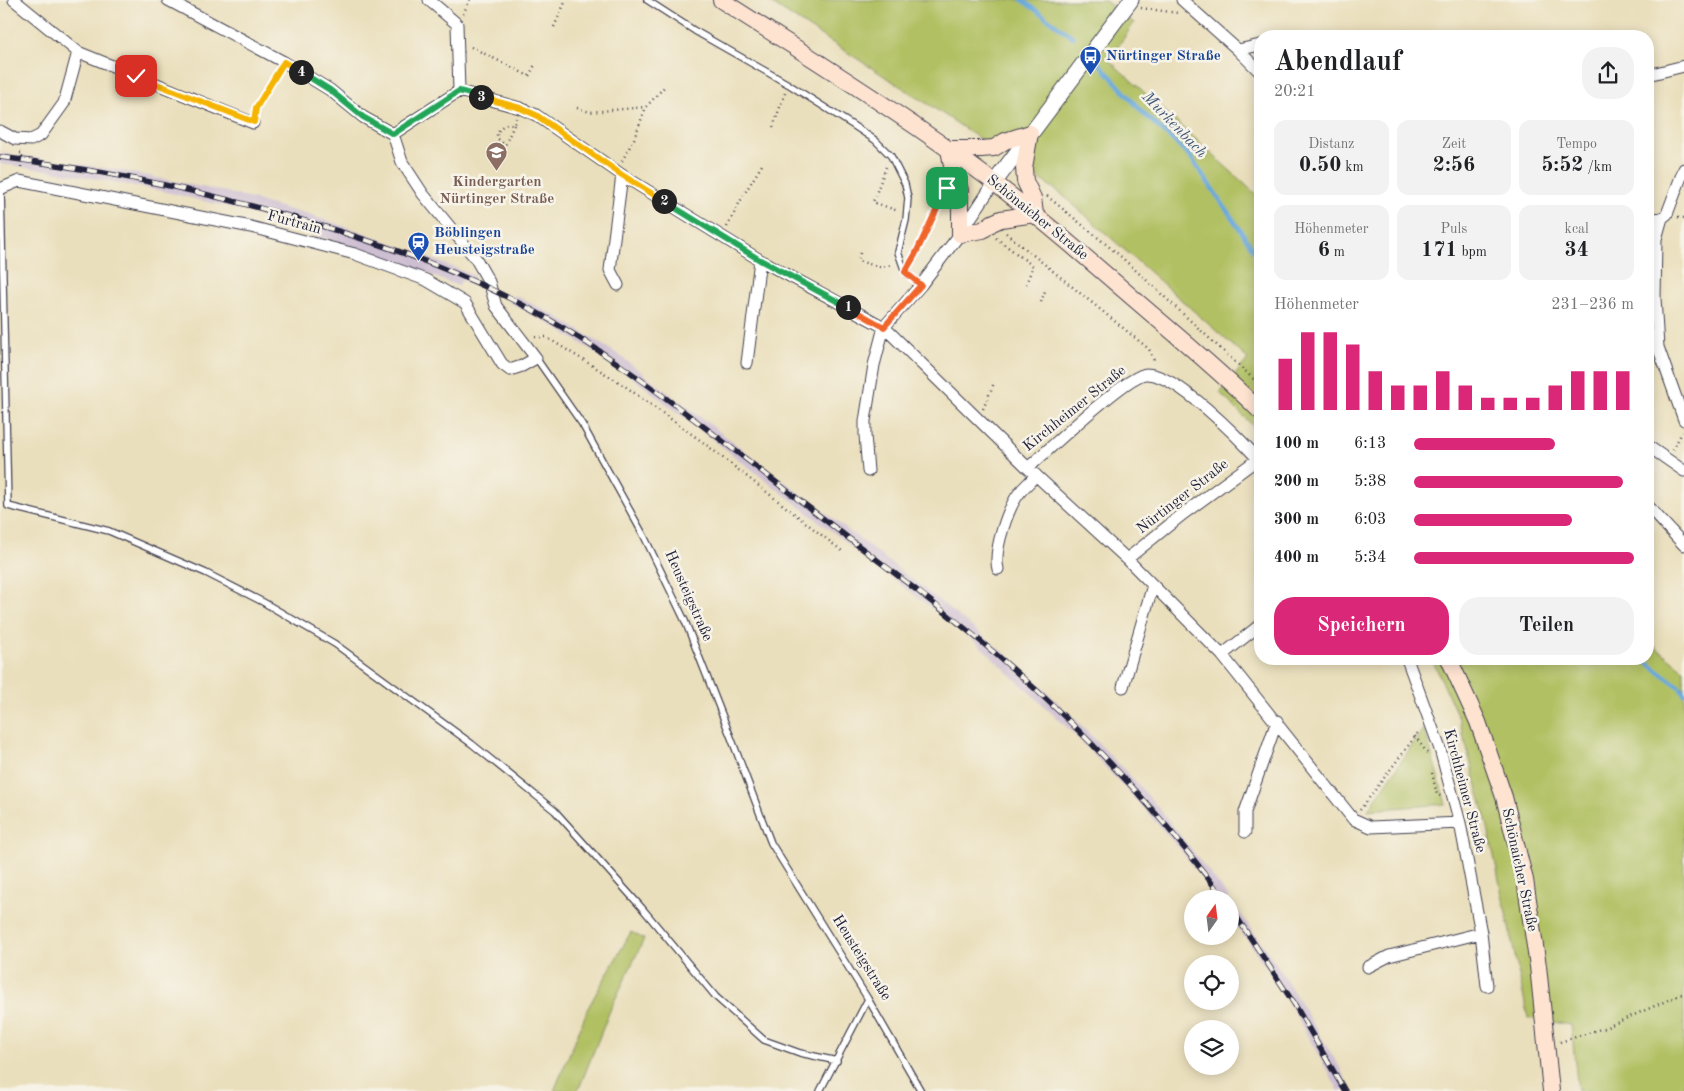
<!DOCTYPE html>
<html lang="de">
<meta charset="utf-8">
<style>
body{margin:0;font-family:"Old Standard TT",serif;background:#f2f2f2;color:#202124;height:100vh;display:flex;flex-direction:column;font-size:19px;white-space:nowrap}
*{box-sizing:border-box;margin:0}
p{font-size:16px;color:#757577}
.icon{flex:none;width:28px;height:28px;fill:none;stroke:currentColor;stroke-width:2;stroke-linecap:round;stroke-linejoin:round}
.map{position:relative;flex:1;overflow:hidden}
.panel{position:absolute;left:1254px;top:30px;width:400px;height:635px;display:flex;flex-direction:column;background:#fff;border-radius:20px;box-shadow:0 2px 12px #0003}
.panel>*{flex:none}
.needle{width:32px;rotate:14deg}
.controls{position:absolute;left:1184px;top:890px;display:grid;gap:10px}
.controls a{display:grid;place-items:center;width:55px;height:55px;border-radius:50%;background:#fff;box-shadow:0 2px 12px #0003;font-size:25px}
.pin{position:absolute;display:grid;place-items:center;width:42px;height:42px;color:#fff;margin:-21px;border-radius:10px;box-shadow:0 2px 8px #0006}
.km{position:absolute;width:25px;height:25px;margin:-12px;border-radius:50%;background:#222;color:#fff;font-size:14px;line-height:25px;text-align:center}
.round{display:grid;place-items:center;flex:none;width:52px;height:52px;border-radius:20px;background:#f2f2f2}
.headline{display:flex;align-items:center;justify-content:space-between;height:85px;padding:0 20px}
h1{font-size:28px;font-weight:700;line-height:38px}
.figures{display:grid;grid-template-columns:repeat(3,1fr);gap:8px;height:85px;padding:5px 20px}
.figures div{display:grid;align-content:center;border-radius:12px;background:#f2f2f2;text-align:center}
.figures b{font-size:21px;font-weight:700}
.figures small{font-size:14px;font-weight:400}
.figures p{font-size:14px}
.chart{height:140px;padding:10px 20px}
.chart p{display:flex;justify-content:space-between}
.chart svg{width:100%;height:90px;margin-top:5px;stroke:#db2777;stroke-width:6}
.cta{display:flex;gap:10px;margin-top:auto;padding:10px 20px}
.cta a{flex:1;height:58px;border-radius:20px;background:#db2777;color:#fff;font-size:20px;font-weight:700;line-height:58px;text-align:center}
.cta a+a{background:#f2f2f2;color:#202124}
ul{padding:0 20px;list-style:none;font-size:16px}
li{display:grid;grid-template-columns:80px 60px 1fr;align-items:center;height:38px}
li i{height:12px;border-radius:6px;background:#db2777}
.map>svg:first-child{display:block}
.industrial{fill:#cdbed2}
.green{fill:#b1c062;stroke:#6a714e}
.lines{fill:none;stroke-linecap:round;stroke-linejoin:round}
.stream{stroke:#67a8db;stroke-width:4.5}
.service-casing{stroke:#403e4e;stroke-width:8}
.minor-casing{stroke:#403e4e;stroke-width:13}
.tertiary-casing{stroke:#403e4e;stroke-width:17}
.secondary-casing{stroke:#403e4e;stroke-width:18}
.path{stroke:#403e4e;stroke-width:2.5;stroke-dasharray:1 4;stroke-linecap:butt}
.service{stroke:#fff;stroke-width:5.5}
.minor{stroke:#fff;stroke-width:11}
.tertiary{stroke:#fff;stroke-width:15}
.secondary{stroke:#fee3d1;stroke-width:16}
.rail-casing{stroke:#22223b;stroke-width:5.5}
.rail{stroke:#f7f3e8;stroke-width:4;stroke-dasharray:11;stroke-linecap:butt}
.split-1-casing{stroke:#fff;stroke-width:10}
.split-2-casing{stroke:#fff;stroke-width:10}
.split-3-casing{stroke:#fff;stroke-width:10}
.split-4-casing{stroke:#fff;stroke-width:10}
.split-5-casing{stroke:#fff;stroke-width:10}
.split-1{stroke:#f0652b;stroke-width:6}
.split-2{stroke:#22a559;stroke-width:6}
.split-3{stroke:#f5b400;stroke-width:6}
.split-4{stroke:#22a559;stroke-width:6}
.split-5{stroke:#f5b400;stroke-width:6}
.labels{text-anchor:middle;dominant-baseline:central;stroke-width:5;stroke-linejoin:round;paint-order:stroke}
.transit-label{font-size:15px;font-weight:bold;fill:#164399;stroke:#f7f3e8;text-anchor:start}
.education-label{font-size:15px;font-weight:bold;fill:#785e54;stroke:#f7f3e8}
.street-label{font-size:15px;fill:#22223b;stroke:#f7f3e8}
.water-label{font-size:16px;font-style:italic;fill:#3e587b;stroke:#f7f3e8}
</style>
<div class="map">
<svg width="1684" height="1091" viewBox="0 0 1684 1091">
<rect width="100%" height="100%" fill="#f7f3e8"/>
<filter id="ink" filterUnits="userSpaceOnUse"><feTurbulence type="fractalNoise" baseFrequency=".02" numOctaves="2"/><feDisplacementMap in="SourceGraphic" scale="10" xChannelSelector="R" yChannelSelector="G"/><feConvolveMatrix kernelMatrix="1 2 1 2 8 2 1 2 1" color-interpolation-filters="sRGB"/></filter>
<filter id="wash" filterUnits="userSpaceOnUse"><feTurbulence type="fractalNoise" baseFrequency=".0096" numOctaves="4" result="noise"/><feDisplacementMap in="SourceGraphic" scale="20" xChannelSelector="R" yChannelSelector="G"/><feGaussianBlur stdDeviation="1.12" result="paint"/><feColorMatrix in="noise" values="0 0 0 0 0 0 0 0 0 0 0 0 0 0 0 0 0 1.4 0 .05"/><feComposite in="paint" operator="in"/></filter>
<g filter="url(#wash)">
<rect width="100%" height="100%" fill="#eadfbc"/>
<path class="industrial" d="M0 153 119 170 226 192 312 216 362 232 475 276 471 284 462 280 458 286 385 257 288 227 289 222 162 191 48 170 0 164Z
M514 295 554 315 619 355 921 586 1018 664 1083 727 1135 781 1161 811 1230 899H1217L1180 849 1127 790 1076 736 978 644 620 368 550 324 509 302Z
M1230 899 1277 965 1339 1066 1352 1091H1339L1291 1007 1269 971 1230 916Z"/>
<path class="green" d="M766 0H1104L1134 23 1109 60 1260 198V433L1220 393 1248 359 1059 192 937 110Z
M1648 639 1654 646 1684 670V1091H1578L1571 1025 1528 1018 1487 823 1459 719 1432 659H1648Z
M1424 728 1446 804 1368 810Z
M631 932 644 939 611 1008 578 1091H554L589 1006Z"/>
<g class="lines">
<path class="stream" d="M1022 0 1073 37
M1098 62 1143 113 1190 156 1260 259
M1642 659 1681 688 1684 694"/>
</g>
</g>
<g filter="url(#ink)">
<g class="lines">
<defs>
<path id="service" d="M647 0 695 31 788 84 854 126 875 140 891 156 905 184 908 198 906 220 898 252 905 272 921 285
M1 189 8 506 109 531 206 573 263 602 335 644 472 744 555 811 642 908 716 997 764 1040 800 1053 837 1061
M536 358 582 424 644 536 685 621 732 740 771 843 868 999 921 1091
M820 1091 868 999"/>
<path id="minor" d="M14 0 78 52 253 123
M429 0 457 24 459 91
M1182 0 1238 50 1260 72
M1238 50 1260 45
M1648 75 1684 66
M459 91 520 108 536 115 622 175 760 260 884 327 1028 468 1127 559 1222 655 1353 819 1371 827 1460 823
M0 131 15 139 31 140 41 135 64 103 78 52
M393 134 459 91
M1684 169 1667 214 1662 218 1656 239 1655 298 1658 347 1684 420
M0 189 19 181 251 227 355 254 426 280 465 303 502 364 510 370 522 366 536 358 496 306 489 282 476 259 423 194 402 162 393 134 363 117 330 90 284 62 168 0
M1648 220 1662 218
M618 285 610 270 622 175
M747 363 760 260
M1648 446 1684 471
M1028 468C1046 452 1129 373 1147 374 1178 375 1239 438 1260 461
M868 471 865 435V421L874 365 884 327 921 285 960 234 994 183
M1648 506 1684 545
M1127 559 1183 514 1258 459
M998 569C993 551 1008 507 1020 492 1025 486 1031 481 1036 475
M1222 655 1260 625
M1407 659 1440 749 1460 823 1481 933 1487 986
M1123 687 1153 585
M1245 832V812L1277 721
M1368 967 1389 956 1481 933"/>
<path id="tertiary" d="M994 183 1131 0"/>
<path id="secondary" d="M721 0C797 49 874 96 948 149 1013 194 1073 246 1133 298 1176 335 1220 371 1260 411
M949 149H981L994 148 1005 141 1030 133 1024 168 1025 181 1033 198 1035 214
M949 149 953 172 960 190V234L983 230 992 223 1001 219 1035 214
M1449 659 1478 722 1504 797 1525 880 1538 966 1551 1091"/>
</defs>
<use href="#service" class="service-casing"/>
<use href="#minor" class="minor-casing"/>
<use href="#tertiary" class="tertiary-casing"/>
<use href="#secondary" class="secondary-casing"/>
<path class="path" d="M1141 8 1178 13
M463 14 470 0
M554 27 566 0
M471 47 529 76 536 63
M577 108 590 112 646 107 666 85
M255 111 256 107 277 73
M514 125 505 145 497 138V133C501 126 506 122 514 125L516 118
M773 127 785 93
M20 153H22L21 168H23
M622 161 634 139 646 107
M886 167 873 202 898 211
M1047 196 1118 254 1260 385
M1678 217 1684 218
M727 227 743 196 762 165
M1006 233 1149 349 1155 363
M996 238 1033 266 1026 284
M860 253 858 261 880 267 892 265
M911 263 944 193
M1041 302 1045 291
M535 337H546L622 384 704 443 842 551
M983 409 994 383
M1673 450 1682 432
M1415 736 1427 753
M1432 773 1437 795 1441 796
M1360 810 1420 730
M1560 1042 1607 1027 1684 993"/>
<use href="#service" class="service"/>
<use href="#minor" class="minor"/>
<use href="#tertiary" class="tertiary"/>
<use href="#secondary" class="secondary"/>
<defs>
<path id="rail" d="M0 157C110 171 219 194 325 227 400 250 474 277 543 316 601 349 654 389 707 429 754 465 800 501 847 537 898 576 950 614 998 656 1082 728 1158 810 1224 899
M1230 907 1295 1005 1345 1091"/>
</defs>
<use href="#rail" class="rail-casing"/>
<use href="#rail" class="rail"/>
</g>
</g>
<g class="lines" filter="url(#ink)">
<defs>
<path id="split-1" d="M848 307 884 327 921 285 905 272 915 255 947 188"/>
<path id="split-2" d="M664 201 760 260 848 307"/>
<path id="split-3" d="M481 97 520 108 536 115 622 175 664 201"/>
<path id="split-4" d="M301 72 330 90 363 117 393 134 459 91 481 97"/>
<path id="split-5" d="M136 76 254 122 256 108 284 62 301 72"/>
</defs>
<use href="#split-1" class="split-1-casing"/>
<use href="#split-2" class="split-2-casing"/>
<use href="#split-3" class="split-3-casing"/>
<use href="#split-4" class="split-4-casing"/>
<use href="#split-5" class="split-5-casing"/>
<use href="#split-1" class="split-1"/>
<use href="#split-2" class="split-2"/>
<use href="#split-3" class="split-3"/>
<use href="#split-4" class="split-4"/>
<use href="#split-5" class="split-5"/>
</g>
<defs>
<symbol id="bus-pin" viewBox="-11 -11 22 30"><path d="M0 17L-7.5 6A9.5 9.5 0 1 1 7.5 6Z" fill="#1a4fb4" stroke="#f7f3e8"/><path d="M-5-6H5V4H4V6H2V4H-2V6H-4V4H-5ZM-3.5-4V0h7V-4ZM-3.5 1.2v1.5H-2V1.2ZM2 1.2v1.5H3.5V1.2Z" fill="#fff"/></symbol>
<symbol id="school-pin" viewBox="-11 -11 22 30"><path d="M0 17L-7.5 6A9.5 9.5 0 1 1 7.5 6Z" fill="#8d6e63" stroke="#f7f3e8"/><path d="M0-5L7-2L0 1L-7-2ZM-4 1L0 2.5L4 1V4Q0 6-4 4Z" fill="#fff"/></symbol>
<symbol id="station-pin" viewBox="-11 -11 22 30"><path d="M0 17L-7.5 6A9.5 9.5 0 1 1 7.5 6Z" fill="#1a4fb4" stroke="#f7f3e8"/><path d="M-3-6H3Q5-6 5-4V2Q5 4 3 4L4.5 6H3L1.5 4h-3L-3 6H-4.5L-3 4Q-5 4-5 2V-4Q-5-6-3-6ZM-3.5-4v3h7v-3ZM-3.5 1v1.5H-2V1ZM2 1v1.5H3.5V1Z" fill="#fff"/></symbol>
</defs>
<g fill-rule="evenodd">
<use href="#bus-pin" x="1078" y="44" width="25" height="34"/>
<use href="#school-pin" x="484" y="140" width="25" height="34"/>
<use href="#station-pin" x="406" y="230" width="25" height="34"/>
</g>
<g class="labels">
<g class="transit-label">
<text x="1106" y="56">Nürtinger Straße</text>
<text x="434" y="233">Böblingen<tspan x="434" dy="17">Heusteigstraße</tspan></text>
</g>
<g class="education-label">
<text x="497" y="182">Kindergarten<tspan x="497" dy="17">Nürtinger Straße</tspan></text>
</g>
<g class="street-label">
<text transform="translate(1037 218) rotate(39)">Schönaicher Straße</text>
<text transform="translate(294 223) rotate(15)">Furtrain</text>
<text transform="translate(1075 409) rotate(-39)">Kirchheimer Straße</text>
<text transform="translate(1183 497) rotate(-38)">Nürtinger Straße</text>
<text transform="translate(688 596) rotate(66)">Heusteigstraße</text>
<text transform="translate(1464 791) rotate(75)">Kirchheimer Straße</text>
<text transform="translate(1519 870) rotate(78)">Schönaicher Straße</text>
<text transform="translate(861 958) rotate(58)">Heusteigstraße</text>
</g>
<g class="water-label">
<text transform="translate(1174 125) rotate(46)">Murkenbach</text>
</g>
</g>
</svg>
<div class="controls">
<a><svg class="needle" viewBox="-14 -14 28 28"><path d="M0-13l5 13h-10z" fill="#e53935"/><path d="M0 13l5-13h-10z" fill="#757577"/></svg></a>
<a><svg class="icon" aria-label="locate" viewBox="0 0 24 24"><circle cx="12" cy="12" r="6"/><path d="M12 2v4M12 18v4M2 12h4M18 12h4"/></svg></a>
<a><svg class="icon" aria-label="layers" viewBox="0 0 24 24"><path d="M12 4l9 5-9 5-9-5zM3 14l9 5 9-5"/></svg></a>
</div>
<div class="pin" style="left:947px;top:188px;background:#1e9e55"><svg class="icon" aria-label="arrive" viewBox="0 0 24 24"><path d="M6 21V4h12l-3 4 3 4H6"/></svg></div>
<div class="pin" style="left:136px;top:76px;background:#d93025"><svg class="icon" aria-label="check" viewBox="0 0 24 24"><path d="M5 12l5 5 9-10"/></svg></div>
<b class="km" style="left:848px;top:307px">1</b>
<b class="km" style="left:664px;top:201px">2</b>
<b class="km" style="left:481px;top:97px">3</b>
<b class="km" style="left:301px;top:72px">4</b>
<section class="panel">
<div class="headline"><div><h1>Abendlauf</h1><p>20:21</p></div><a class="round"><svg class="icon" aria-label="share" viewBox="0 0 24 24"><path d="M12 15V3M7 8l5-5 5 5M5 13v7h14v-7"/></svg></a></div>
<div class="figures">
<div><p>Distanz</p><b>0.50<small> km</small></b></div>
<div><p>Zeit</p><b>2:56</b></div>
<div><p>Tempo</p><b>5:52<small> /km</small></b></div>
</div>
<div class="figures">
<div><p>Höhenmeter</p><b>6<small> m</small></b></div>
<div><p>Puls</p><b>171<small> bpm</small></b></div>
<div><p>kcal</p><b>34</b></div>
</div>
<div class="chart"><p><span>Höhenmeter</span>231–236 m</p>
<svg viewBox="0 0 160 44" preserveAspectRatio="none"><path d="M5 44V19M15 44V6M25 44V6M35 44V12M45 44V25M55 44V32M65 44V32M75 44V25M85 44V32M95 44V38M105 44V38M115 44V38M125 44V32M135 44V25M145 44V25M155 44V25"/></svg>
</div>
<ul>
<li><b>100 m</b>6:13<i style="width:64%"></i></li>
<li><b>200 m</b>5:38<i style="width:95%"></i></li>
<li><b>300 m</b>6:03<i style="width:72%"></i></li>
<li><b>400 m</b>5:34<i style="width:100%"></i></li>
</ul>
<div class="cta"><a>Speichern</a><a>Teilen</a></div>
</section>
</div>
